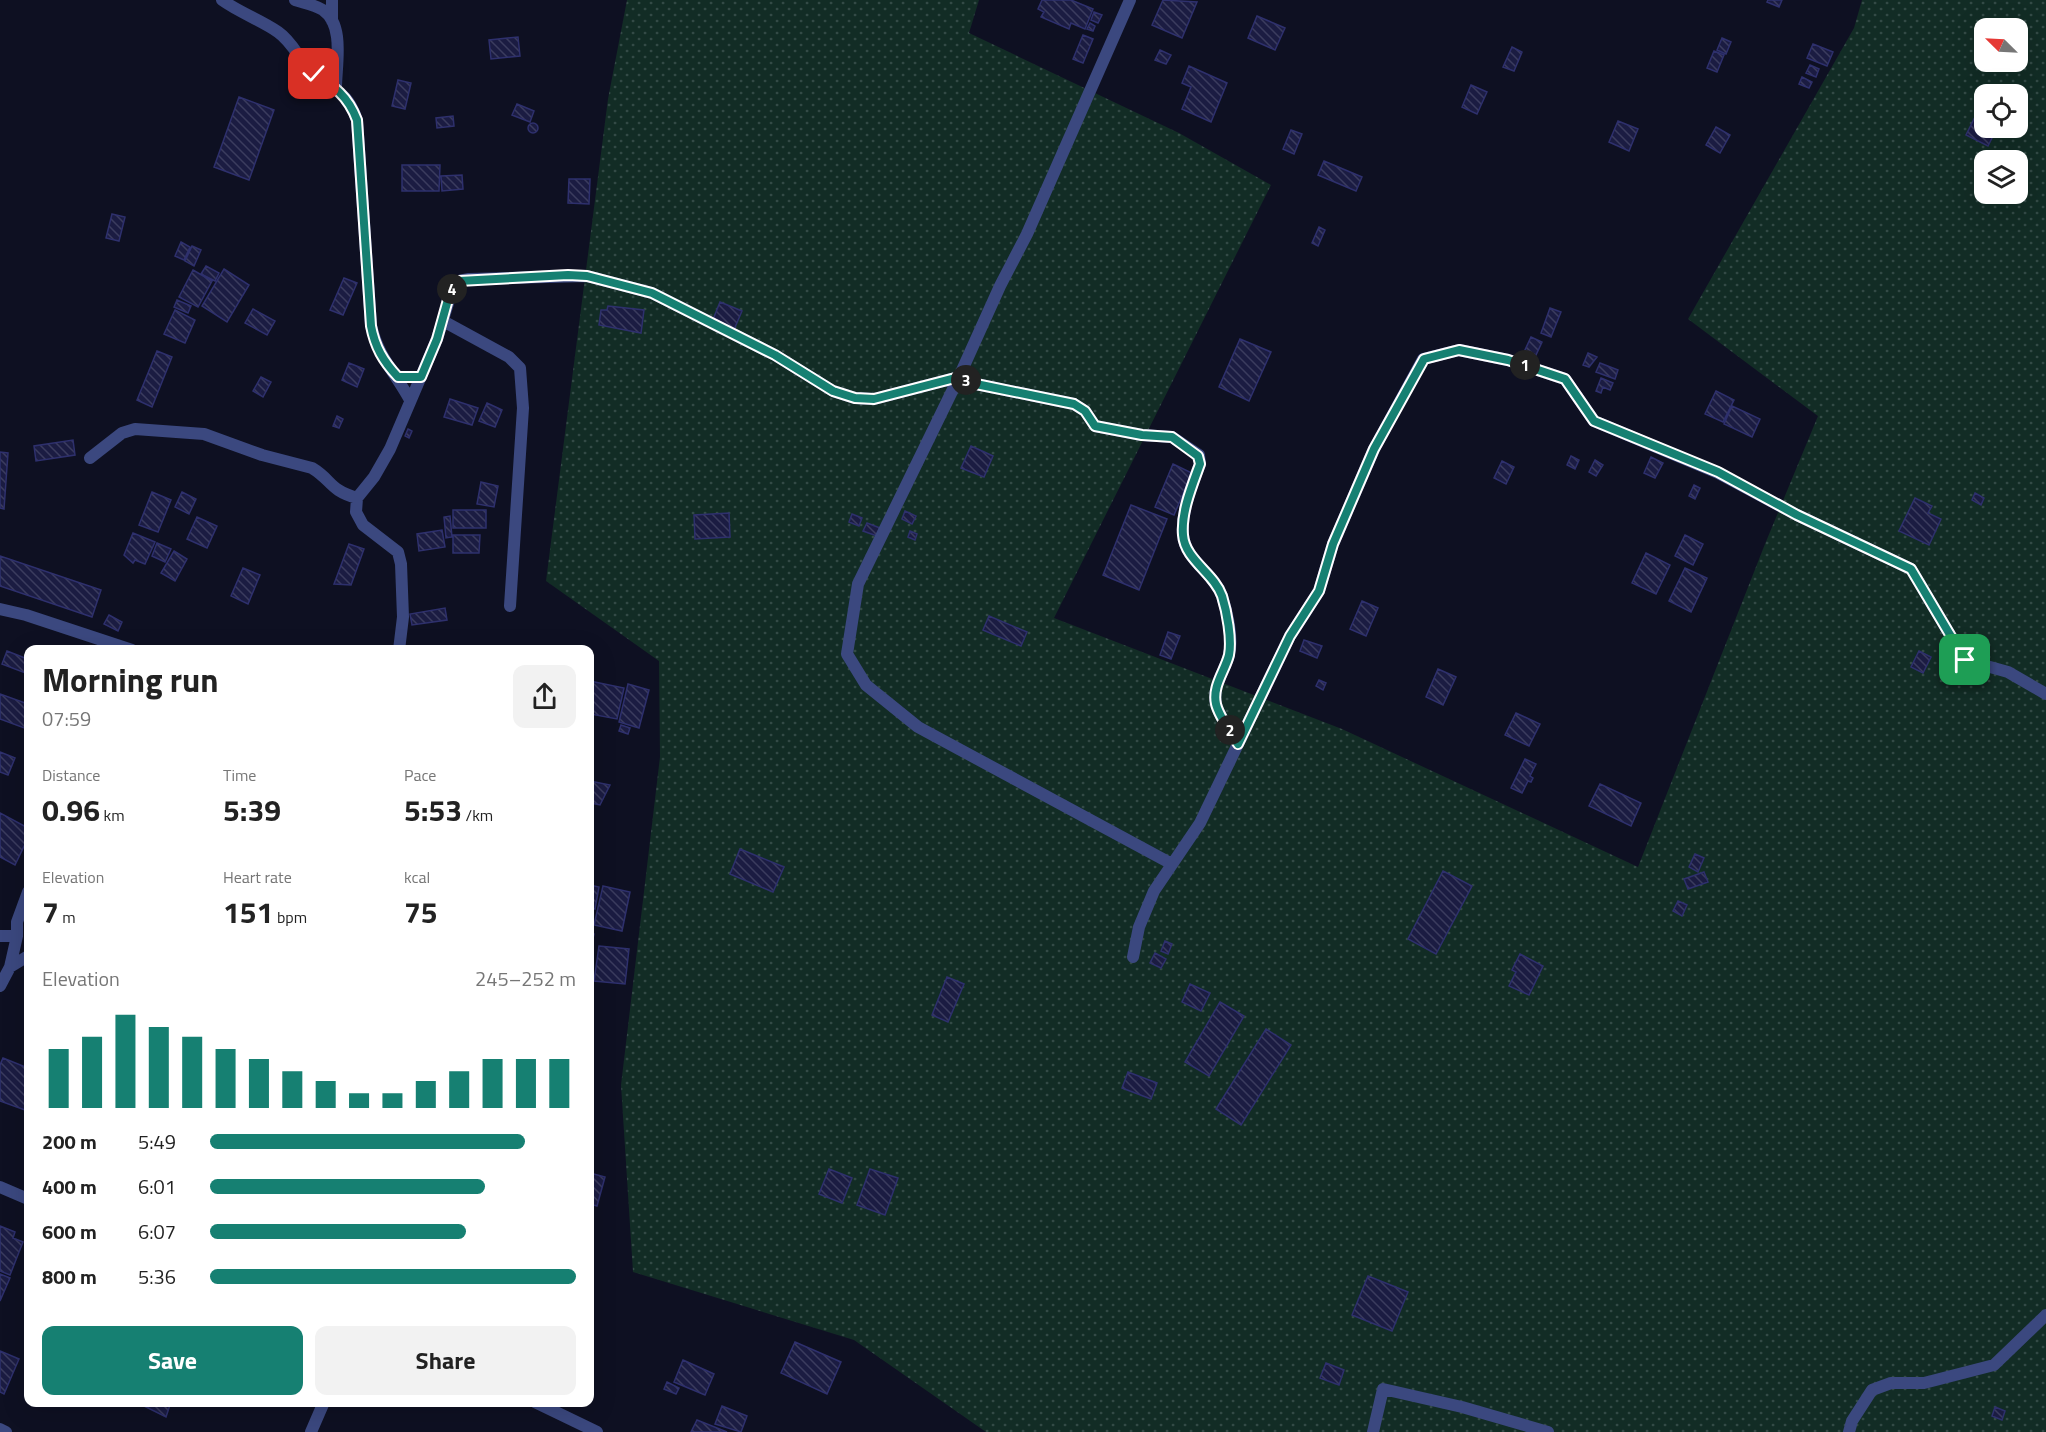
<!DOCTYPE html>
<meta charset="utf-8">
<style>
body{margin:0;font-family:"Titillium Web",sans-serif;background:#f2f2f2;color:#222;height:100vh;display:flex;flex-direction:column;font-size:22px;white-space:nowrap}
*{box-sizing:border-box;margin:0}
p{font-size:20px;color:#767676}
.icon{flex:none;width:33px;height:33px;fill:none;stroke:currentColor;stroke-width:2;stroke-linecap:round;stroke-linejoin:round}
.map{position:relative;flex:1;overflow:hidden}
.details{position:absolute;left:24px;top:645px;width:570px;height:762px;display:flex;flex-direction:column;background:#fff;border-radius:12px;box-shadow:0 6px 24px #0002}
.details>*{flex:none}
.needle{width:39px;rotate:294deg}
.fabs{position:absolute;left:1974px;top:18px;display:grid;gap:12px}
.fabs a{display:grid;place-items:center;width:54px;height:54px;border-radius:12px;background:#fff;box-shadow:0 6px 24px #0002;font-size:30px}
.pin{position:absolute;display:grid;place-items:center;width:51px;height:51px;color:#fff;margin:-26px;border-radius:12px;box-shadow:0 3px 9px #0006}
.km{position:absolute;width:30px;height:30px;margin:-15px;border-radius:50%;background:#222;color:#fff;font-size:16px;line-height:30px;text-align:center}
.round{display:grid;place-items:center;flex:none;width:63px;height:63px;border-radius:12px;background:#f2f2f2}
.head{display:flex;align-items:center;justify-content:space-between;height:102px;padding:0 18px}
h1{font-size:33px;font-weight:700;line-height:45px}
.metrics{display:grid;grid-template-columns:repeat(3,1fr);gap:9px;height:102px;padding:6px 18px}
.metrics div{display:grid;align-content:center}
.metrics b{font-size:30px;font-weight:700}
.metrics small{font-size:16px;font-weight:400}
.metrics p{font-size:16px}
.chart{height:168px;padding:12px 18px}
.chart p{display:flex;justify-content:space-between}
.chart svg{width:100%;height:108px;margin-top:6px;stroke:#168072;stroke-width:6}
.button{display:flex;gap:12px;margin-top:auto;padding:12px 18px}
.button a{flex:1;height:69px;border-radius:12px;background:#168072;color:#fff;font-size:24px;font-weight:700;line-height:69px;text-align:center}
.button a+a{background:#f2f2f2;color:#222}
ul{padding:0 18px;list-style:none;font-size:20px}
li{display:grid;grid-template-columns:96px 72px 1fr;align-items:center;height:45px}
li i{height:15px;border-radius:8px;background:#168072}
.map>svg:first-child{display:block}
.grass{fill:url(#grass-dots);fill-rule:evenodd}
.building{fill:url(#building-back-hatch);stroke:#2e306d;stroke-width:1.5}
.lines{fill:none;stroke-linecap:round;stroke-linejoin:round}
.street{stroke:#3b487f;stroke-width:12}
.route-casing{stroke:#fff;stroke-width:12}
.route{stroke:#168072;stroke-width:8}
</style>
<div class="map">
<svg width="2046" height="1432" viewBox="0 0 2046 1432">
<defs>
<pattern id="grass-dots" width="8" height="8" patternUnits="userSpaceOnUse" patternTransform="scale(1.5)"><rect width="8" height="8" fill="#122c25"/><path d="M2 2h.1M6 6h.1" fill="none" stroke="#334a46" stroke-width="1.8" stroke-linecap="round"/></pattern>
<pattern id="building-back-hatch" width="6" height="6" patternUnits="userSpaceOnUse" patternTransform="scale(1.5)"><rect width="6" height="6" fill="#1b1c42"/><path d="M-1 5l2 2M0 0l6 6M5-1l2 2" fill="none" stroke="#3b3c5e"/></pattern>
</defs>
<rect width="100%" height="100%" fill="#0e1022"/>
<path class="grass" d="M627 0H979L969 33 1179 133 1271 185 1054 618 1342 729 1638 867 1765 544 1818 416 1688 319 1854 28 1862 0H2046V1432H986L854 1340 633 1272 621 1085 660 757 659 661 546 581 608 99ZM1984 28H2018V62H1984ZM1984 94H2018V128H1984ZM1984 160H2018V194H1984Z"/>
<path class="building" d="M1042 0H1071L1093 9 1085 29 1071 23 1069 29 1041 17 1044 12 1038 9Z
M1163 0 1197 2 1182 38 1152 25Z
M1768 0H1782L1779 7 1767 2Z
M1094 12 1102 15 1098 23 1091 20Z
M1257 16 1285 28 1275 50 1248 38Z
M1090 23 1095 26 1093 31 1087 29Z
M1083 35 1093 39 1083 63 1073 59Z
M518 37 520 56 491 59 489 40Z
M1722 38 1731 42 1726 54 1717 50Z
M1813 44 1833 52 1827 66 1807 58Z
M1512 47 1522 52 1514 71 1503 67Z
M1160 50 1171 55 1166 64 1155 60Z
M1714 51 1724 55 1717 72 1707 68Z
M1810 65 1819 69 1816 77 1806 73Z
M1189 66 1227 83 1211 122 1182 109 1191 87 1182 83Z
M1802 77 1812 82 1809 88 1799 84Z
M398 80 411 83 405 109 392 106Z
M1471 85 1487 92 1477 114 1462 107Z
M239 97 274 110 249 180 214 167Z
M1983 101 1984 128H1997L1988 146 1966 135Z
M517 104 534 111 530 122 512 115Z
M453 116 454 126 437 128 436 118Z
M1618 121 1638 129 1629 151 1609 142Z
M528 128a5 5 0 1 1 10 0a5 5 0 1 1-10 0Z
M1716 127 1730 135 1720 153 1706 145Z
M1291 130 1302 134 1294 154 1283 149Z
M1324 161 1362 177 1356 191 1318 175Z
M402 165H440L439 191H402Z
M462 175 463 189 442 191 441 176Z
M569 179H590L589 204 568 203Z
M112 214 125 217 119 241 106 238Z
M1319 227 1325 230 1318 246 1312 243Z
M181 242 190 247 184 260 175 256Z
M192 246 201 250 194 266 185 261Z
M206 266 219 273 215 281 201 274Z
M224 269 249 285 227 322 202 306Z
M193 270 212 281 198 307 179 297Z
M344 278 357 283 343 315 330 310Z
M177 300 191 306 188 313 174 307Z
M720 302 742 311 733 332 712 322Z
M608 306 644 310 641 333 599 325 601 310H607Z
M1550 308 1561 312 1551 337 1541 333Z
M253 309 275 321 267 335 245 323Z
M175 310 195 320 185 343 164 334Z
M1531 337 1542 342 1536 355 1525 350Z
M1240 339 1271 352 1249 401 1219 387Z
M157 351 172 357 152 407 137 400Z
M1588 353 1597 357 1589 367 1583 365Z
M349 363 364 369 357 387 342 380Z
M1600 363 1618 370 1615 379 1596 372Z
M261 377 271 382 263 397 253 391Z
M1601 378 1613 383 1610 390 1603 387 1601 393 1596 391Z
M1716 391 1734 400 1723 422 1705 414Z
M450 399 478 408 472 425 444 417Z
M487 403 502 410 495 427 479 421Z
M1732 406 1760 419 1752 437 1724 424Z
M337 416 343 419 339 428 333 426Z
M408 429 412 431 409 438 405 436Z
M73 440 75 455 36 461 34 446Z
M971 446 993 456 984 477 961 468Z
M0 452 8 453 4 509 0 508Z
M1571 456 1579 460 1575 469 1567 465Z
M1651 457 1663 463 1655 478 1644 473Z
M1595 460 1603 465 1596 476 1589 472Z
M1502 461 1514 467 1506 484 1494 478Z
M1173 464 1192 473 1174 515 1155 507Z
M481 482 498 486 494 507 477 504Z
M1694 485 1700 488 1695 499 1689 496Z
M152 492 171 500 158 532 139 525Z
M182 492 196 499 189 514 175 507Z
M1975 493 1984 498 1981 505 1972 500Z
M1915 498 1932 506 1928 513 1941 519 1929 545 1899 531Z
M1131 505 1167 519 1139 590 1103 575Z
M453 510H486V528H453Z
M905 511 916 516 912 524 902 519Z
M729 513 730 537 695 539 694 515Z
M852 514 862 518 859 526 849 522Z
M450 516 452 537 446 538 444 517Z
M197 517 217 526 207 548 187 539Z
M867 523 880 528 877 536 863 531Z
M442 530 445 547 419 551 417 534Z
M910 531 917 534 915 540 908 537Z
M133 533 155 542 145 564 135 560 133 563 124 555Z
M453 535H480L479 553H453Z
M1685 535 1703 544 1693 565 1675 556Z
M157 543 171 549 165 562 152 556Z
M349 544 364 549 351 585 334 584Z
M174 551 187 559 175 581 161 573Z
M1646 553 1670 565 1656 594 1632 583Z
M0 556 101 590 92 617 0 586Z
M243 568 260 575 248 604 231 596Z
M1685 568 1707 578 1691 612 1669 601Z
M1362 601 1378 608 1366 636 1350 629Z
M445 608 447 620 412 625 410 614Z
M109 615 122 622 118 631 104 624Z
M989 616 1027 632 1021 646 983 630Z
M1168 632 1180 636 1171 659 1160 655Z
M1304 640 1322 646 1317 658 1300 651Z
M7 651 25 658 28 654V674L2 664Z
M1919 651 1931 657 1923 673 1911 667Z
M1438 669 1456 677 1443 705 1426 697Z
M1319 680 1326 683 1323 690 1316 686Z
M590 681 624 688 617 719 590 714Z
M628 684 649 690 639 728 619 722Z
M0 694 28 704 27 729 0 719Z
M1516 713 1540 724 1529 746 1505 735Z
M621 725 630 728 628 734 619 731Z
M0 752 15 758 8 775 0 772Z
M1525 759 1536 764 1530 776 1533 778 1531 782 1528 781 1522 793 1511 788Z
M590 781 610 785 600 805 590 803Z
M1600 784 1641 803 1631 826 1589 806Z
M0 813 28 828V838L15 865 0 857Z
M740 849 784 867 773 892 730 874Z
M1695 854 1704 858 1698 872 1689 867Z
M1443 871 1472 886 1436 954 1408 939Z
M1704 872 1708 882 1688 889 1684 879Z
M590 885 599 887 595 909 590 908Z
M603 886 630 892 622 931 594 925Z
M1678 901 1687 905 1682 916 1673 911Z
M590 933 594 934 590 951Z
M1165 941 1172 944 1168 954 1161 951Z
M599 946 629 949 625 984 594 981Z
M1155 953 1166 959 1161 968 1150 963Z
M1520 954 1543 966 1529 995 1509 986 1516 972 1512 970Z
M947 977 964 984 948 1022 932 1015Z
M1190 984 1210 993 1201 1011 1182 1002Z
M1220 1002 1244 1016 1209 1076 1185 1062Z
M1266 1029 1291 1045 1241 1125 1216 1109Z
M3 1058 28 1068V1102L25 1110 0 1101V1065Z
M1128 1072 1157 1083 1151 1099 1122 1088Z
M829 1169 852 1178 842 1203 819 1194Z
M870 1169 898 1178 885 1215 857 1205Z
M590 1173 605 1177 597 1206 590 1204Z
M0 1226 15 1232 13 1238 23 1242 10 1275 0 1271Z
M0 1274 10 1278 0 1301Z
M1368 1276 1408 1292 1392 1331 1352 1315Z
M795 1342 841 1362 827 1394 781 1373Z
M0 1351 19 1359 4 1394 0 1392Z
M683 1360 714 1374 705 1395 674 1382Z
M1326 1363 1344 1370 1339 1385 1320 1378Z
M667 1382 679 1388 676 1394 664 1389Z
M136 1402H171L166 1417Z
M722 1406 747 1416 741 1432 715 1424Z
M1995 1407 2005 1411 2002 1420 1992 1416Z
M697 1420 727 1432H691Z"/>
<g class="lines">
<path class="street" d="M222 0C240 13 261 20 278 32 294 43 300 62 314 74 336 93 346 89 357 120L371 325C377 355 396 374 410 400
M295 0C304 3 315 5 323 10 345 25 336 65 336 88
M332 0V21
M1130 0 1027 234 1000 286 959 377 858 584 847 654 866 685 918 727 1172 864
M443 321 509 357 520 368 523 408 510 606
M90 458 122 433 135 429 204 434 262 455 312 468C332 480 329 490 357 498
M0 609 26 615 132 650
M399 650 403 617 401 564 398 552 363 525 356 512 357 498 374 477 390 449 437 339 453 287 459 281 469 279 587 276 652 293 775 355 833 391 855 398 874 399 959 377 976 384 1074 404 1085 411 1095 426 1142 435 1172 437 1199 455 1200 464C1192 485 1181 512 1183 535 1185 560 1214 573 1222 596 1227 612 1233 638 1229 655 1225 671 1212 686 1216 704 1219 717 1231 732 1238 744
M0 936H17V922L28 892
M1133 957 1139 927 1154 891 1200 823 1290 636 1319 591 1333 544 1374 449 1423 359 1459 350 1508 360 1565 379 1594 421 1718 473 1797 515 1911 569 1965 660 2008 672 2046 694
M10 967 17 936
M0 986 10 967 28 956
M0 1187 28 1199
M535 1402 597 1432
M0 1429 6 1432
M311 1432 324 1402
M1373 1432 1383 1389 1462 1407 1548 1432
M1849 1432 1852 1421 1872 1390 1891 1383H1924L1994 1365 2046 1315"/>
</g>
<g class="lines">
<defs>
<path id="route" d="M314 74C334 86 348 96 357 120L371 326C375 347 383 361 398 377H421L437 339 449 296 459 281 568 275 587 276 652 293 775 355 833 391 855 398 874 399 959 377 976 384 1074 404 1085 411 1095 426 1142 435 1172 437 1198 456 1200 464C1192 486 1181 512 1183 535 1185 560 1214 573 1222 596 1227 612 1232 639 1229 655 1225 671 1212 686 1216 704 1219 717 1231 732 1238 744L1290 636 1319 591 1333 544 1374 449 1424 359 1459 350 1508 360 1565 379 1594 421 1718 472 1797 515 1911 569 1965 660"/>
</defs>
<use href="#route" class="route-casing"/>
<use href="#route" class="route"/>
</g>
</svg>
<div class="fabs">
<a><svg class="needle" viewBox="-14 -14 28 28"><path d="M0-13l5 13h-10z" fill="#e53935"/><path d="M0 13l5-13h-10z" fill="#767676"/></svg></a>
<a><svg class="icon" aria-label="locate" viewBox="0 0 24 24"><circle cx="12" cy="12" r="6"/><path d="M12 2v4M12 18v4M2 12h4M18 12h4"/></svg></a>
<a><svg class="icon" aria-label="layers" viewBox="0 0 24 24"><path d="M12 4l9 5-9 5-9-5zM3 14l9 5 9-5"/></svg></a>
</div>
<div class="pin" style="left:1965px;top:660px;background:#1e9e55"><svg class="icon" aria-label="arrive" viewBox="0 0 24 24"><path d="M6 21V4h12l-3 4 3 4H6"/></svg></div>
<div class="pin" style="left:314px;top:74px;background:#d93025"><svg class="icon" aria-label="check" viewBox="0 0 24 24"><path d="M5 12l5 5 9-10"/></svg></div>
<b class="km" style="left:1525px;top:365px">1</b>
<b class="km" style="left:1230px;top:730px">2</b>
<b class="km" style="left:966px;top:380px">3</b>
<b class="km" style="left:452px;top:289px">4</b>
<section class="details">
<div class="head"><div><h1>Morning run</h1><p>07:59</p></div><a class="round"><svg class="icon" aria-label="share" viewBox="0 0 24 24"><path d="M12 15V3M7 8l5-5 5 5M5 13v7h14v-7"/></svg></a></div>
<div class="metrics">
<div><p>Distance</p><b>0.96<small> km</small></b></div>
<div><p>Time</p><b>5:39</b></div>
<div><p>Pace</p><b>5:53<small> /km</small></b></div>
</div>
<div class="metrics">
<div><p>Elevation</p><b>7<small> m</small></b></div>
<div><p>Heart rate</p><b>151<small> bpm</small></b></div>
<div><p>kcal</p><b>75</b></div>
</div>
<div class="chart"><p><span>Elevation</span>245–252 m</p>
<svg viewBox="0 0 160 44" preserveAspectRatio="none"><path d="M5 44V20M15 44V15M25 44V6M35 44V11M45 44V15M55 44V20M65 44V24M75 44V29M85 44V33M95 44V38M105 44V38M115 44V33M125 44V29M135 44V24M145 44V24M155 44V24"/></svg>
</div>
<ul>
<li><b>200 m</b>5:49<i style="width:86%"></i></li>
<li><b>400 m</b>6:01<i style="width:75%"></i></li>
<li><b>600 m</b>6:07<i style="width:70%"></i></li>
<li><b>800 m</b>5:36<i style="width:100%"></i></li>
</ul>
<div class="button"><a>Save</a><a>Share</a></div>
</section>
</div>
